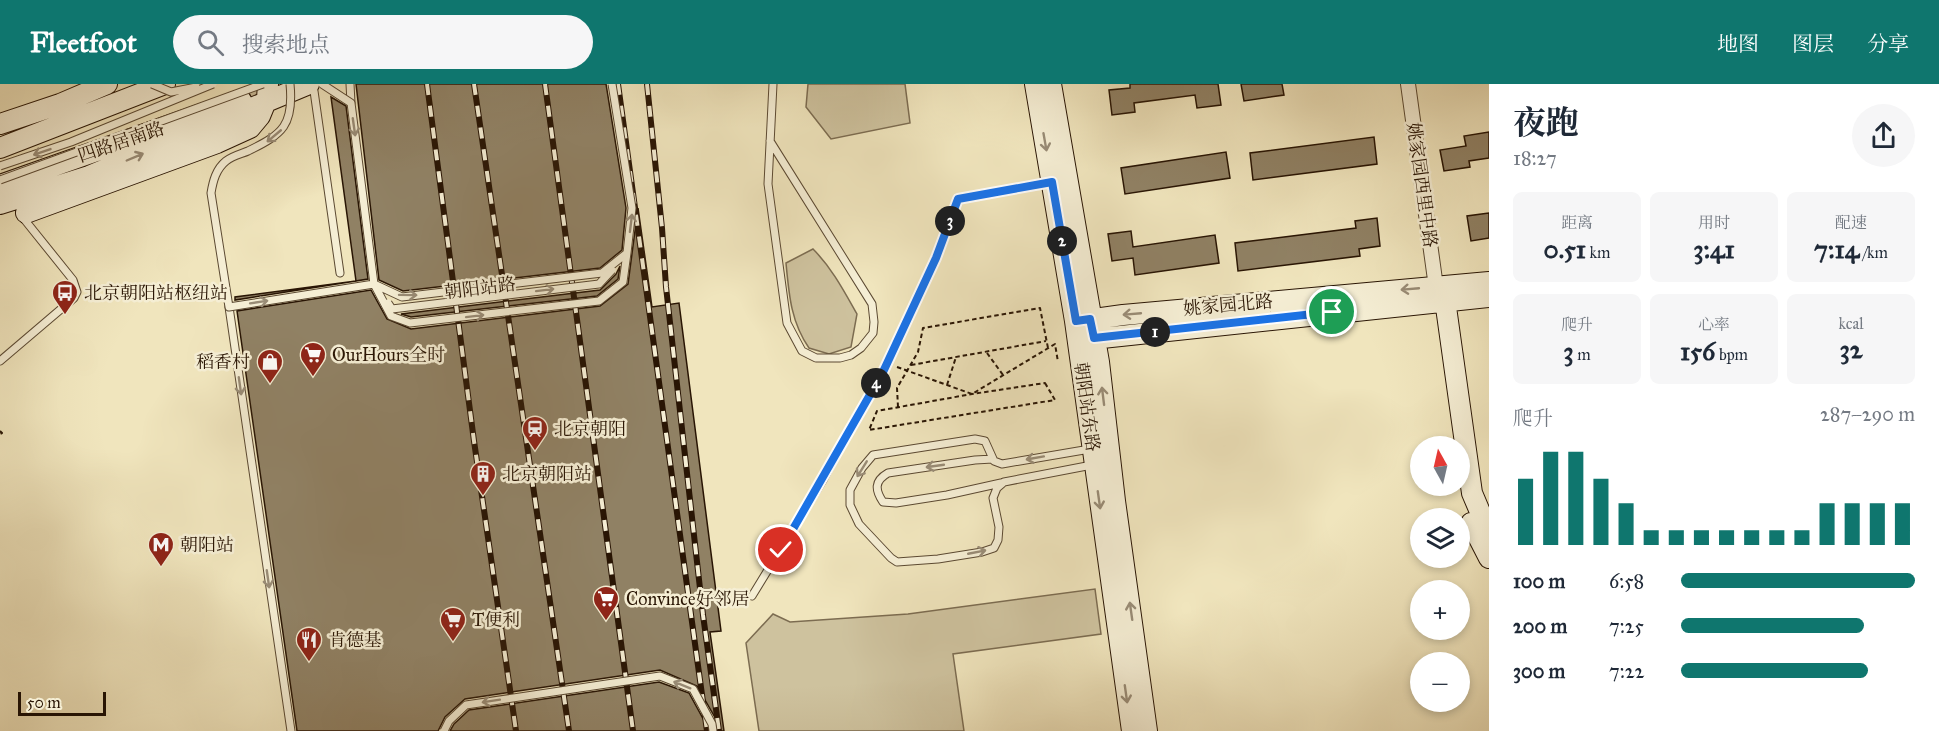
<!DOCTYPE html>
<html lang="zh">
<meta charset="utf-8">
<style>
body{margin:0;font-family:"IM FELL Great Primer","Noto Serif SC",serif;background:#f6f6f7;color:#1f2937;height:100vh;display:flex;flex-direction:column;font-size:22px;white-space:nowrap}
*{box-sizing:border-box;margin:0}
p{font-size:20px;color:#747a83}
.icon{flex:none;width:33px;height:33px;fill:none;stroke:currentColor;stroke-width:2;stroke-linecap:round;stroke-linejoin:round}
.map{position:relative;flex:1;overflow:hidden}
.drawer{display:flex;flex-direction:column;background:#fff;width:450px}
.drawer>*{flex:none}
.needle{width:39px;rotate:352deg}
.buttons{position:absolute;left:1410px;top:352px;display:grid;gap:12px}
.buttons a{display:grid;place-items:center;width:60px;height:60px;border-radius:50%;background:#fff;box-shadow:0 3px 9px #0003;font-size:30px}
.scale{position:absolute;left:18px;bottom:15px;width:88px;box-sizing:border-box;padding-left:6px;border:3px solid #291504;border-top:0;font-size:16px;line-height:21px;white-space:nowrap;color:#291504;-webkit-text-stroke:4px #f5eed4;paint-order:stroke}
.pin{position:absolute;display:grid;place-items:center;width:51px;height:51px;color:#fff;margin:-26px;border:3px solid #fff;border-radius:50%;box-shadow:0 2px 6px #0007}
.km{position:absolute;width:30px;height:30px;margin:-15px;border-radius:50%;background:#222;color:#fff;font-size:16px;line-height:30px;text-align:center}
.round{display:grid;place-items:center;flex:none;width:63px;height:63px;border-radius:32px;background:#f6f6f7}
.headline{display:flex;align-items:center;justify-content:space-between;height:102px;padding:0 24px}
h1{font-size:33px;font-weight:700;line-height:45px}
.metrics{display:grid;grid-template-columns:repeat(3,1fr);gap:9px;height:102px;padding:6px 24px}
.metrics div{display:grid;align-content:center;border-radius:9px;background:#f6f6f7;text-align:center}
.metrics b{font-size:26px;font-weight:700}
.metrics small{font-size:16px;font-weight:400}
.metrics p{font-size:16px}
.chart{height:168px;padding:12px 24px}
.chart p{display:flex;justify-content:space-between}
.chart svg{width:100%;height:108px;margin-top:6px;stroke:#0f766e;stroke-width:6}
ul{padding:0 24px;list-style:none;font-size:20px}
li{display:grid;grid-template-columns:96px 72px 1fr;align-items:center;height:45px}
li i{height:15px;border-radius:8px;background:#0f766e}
header{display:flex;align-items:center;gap:36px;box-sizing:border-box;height:84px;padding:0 30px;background:#0f766e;color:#fff}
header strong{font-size:28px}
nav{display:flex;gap:33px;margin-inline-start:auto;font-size:21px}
.search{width:420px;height:54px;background:#f6f6f7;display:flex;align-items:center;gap:15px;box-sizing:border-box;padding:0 21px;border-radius:33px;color:#747a83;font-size:22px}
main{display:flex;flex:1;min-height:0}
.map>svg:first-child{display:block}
.green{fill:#cec29e;stroke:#7c6c51;stroke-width:1.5}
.building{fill:#908164;stroke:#291504;stroke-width:1.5}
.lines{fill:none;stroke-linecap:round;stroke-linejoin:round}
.secondary-tunnel{stroke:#c8bb98;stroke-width:20;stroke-dasharray:20 10;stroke-linecap:butt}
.lane-casing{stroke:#5b4932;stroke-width:9}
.street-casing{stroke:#5b4932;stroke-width:16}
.secondary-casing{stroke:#291504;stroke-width:22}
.path{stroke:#291504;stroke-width:2;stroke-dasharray:4.5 3;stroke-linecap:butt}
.lane{stroke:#f5eed4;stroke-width:7}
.street{stroke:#f5eed4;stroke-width:14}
.secondary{stroke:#f5eed4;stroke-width:20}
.rail-casing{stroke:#291504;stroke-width:6}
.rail{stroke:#f5eed4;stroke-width:4;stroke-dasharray:11;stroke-linecap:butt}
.lane-bridge-casing{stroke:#5b4932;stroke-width:9;stroke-linecap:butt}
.lane-bridge{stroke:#f5eed4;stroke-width:7}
.oneway{stroke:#998c76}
.route-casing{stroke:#fff;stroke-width:12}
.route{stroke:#1a73e8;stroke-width:8}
.labels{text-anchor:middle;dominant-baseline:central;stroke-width:5;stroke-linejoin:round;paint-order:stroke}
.street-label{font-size:18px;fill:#291504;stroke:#f5eed4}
.poi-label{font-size:18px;fill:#291504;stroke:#f5eed4;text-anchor:start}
</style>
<header>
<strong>Fleetfoot</strong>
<div class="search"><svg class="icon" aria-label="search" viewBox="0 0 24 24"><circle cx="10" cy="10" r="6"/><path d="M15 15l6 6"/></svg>搜索地点</div>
<nav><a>地图</a><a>图层</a><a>分享</a></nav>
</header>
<main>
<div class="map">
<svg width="1489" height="647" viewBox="0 0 1489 647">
<rect width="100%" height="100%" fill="#f0e5bd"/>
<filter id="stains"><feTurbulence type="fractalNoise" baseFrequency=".00333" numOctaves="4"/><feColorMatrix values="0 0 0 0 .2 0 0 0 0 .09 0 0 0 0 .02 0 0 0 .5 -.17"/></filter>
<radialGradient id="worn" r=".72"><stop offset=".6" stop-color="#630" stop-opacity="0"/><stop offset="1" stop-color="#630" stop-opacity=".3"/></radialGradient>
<path class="green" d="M808 0H905L910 39 831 55 806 23Z
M813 165C832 184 844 207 857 230L851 263 829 270 809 264C791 238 789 211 786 179Z
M1095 505 1101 550 953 570 964 647H759L746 559 773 530 790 538 908 530Z"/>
<path class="building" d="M356 0H606L626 124 622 166 600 184 403 207 379 196Z
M1130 0H1218L1221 21 1197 24 1195 11 1134 19 1135 28 1112 31 1109 6 1130 4Z
M1241 0H1282L1284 11 1244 17Z
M331 13 346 22 368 195 235 216V213L356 197Z
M1489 48V74L1469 77 1470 83 1444 87 1440 66 1466 62 1464 52Z
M1374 53 1377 80 1253 96 1250 69Z
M1226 68 1230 94 1125 110 1121 84Z
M638 124 652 223 679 219 721 547 710 548 724 647H719L717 637 697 602 660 586 465 615 445 633 438 647H297L237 227 371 206 387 235 411 245 600 222 628 200Z
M1489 129V154L1471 157 1467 132Z
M1377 134 1380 162 1359 165 1360 172 1238 187 1235 159 1356 144 1355 137Z
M1131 147 1133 163 1215 151 1219 179 1135 191 1133 174 1112 177 1108 150Z
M620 182 618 195 597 212 411 233 401 230 600 206 616 190Z
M659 598 689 609 707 642V647H450L454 640 469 626Z"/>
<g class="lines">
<path class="secondary-tunnel" d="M242 15 278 0"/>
<defs>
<path id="lane" d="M313 0 340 189
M350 0 351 19
M770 57 872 220 874 238 873 249 861 264 851 271 840 274H816L802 267 787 239 768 100 773 0
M229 223 291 647
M0 277 74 214 77 208 73 196 24 135 25 131
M1090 365 1002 380 994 377 985 357 975 355 873 371 862 384 850 406V421L859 440 891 474 897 478 938 475 982 468 994 464 998 456 999 443 993 414 997 404 1004 398 1092 381
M993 375 975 376 888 389C874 397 875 406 883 418L896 419 947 411 1001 399
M752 512 823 396 851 342 883 288 936 174 958 115 1049 99"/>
<path id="street" d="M1408 0 1436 203"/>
<path id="secondary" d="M1035 0 1075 237 1132 647
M1051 0 1099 278 1115 417 1147 647
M0 40 60 20 107 0
M0 64 165 0
M0 101 241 16
M0 120 89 92 309 0
M26 129 217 59 250 44 260 32 267 15 268 0
M1439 207 1445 216 1472 409 1489 449
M1080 237 1123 231 1489 198
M1083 256 1489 213
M1471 439 1489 474"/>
</defs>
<use href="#lane" class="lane-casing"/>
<use href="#street" class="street-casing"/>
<use href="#secondary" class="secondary-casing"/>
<path class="path" d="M987 269 1003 291
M911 281 1046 257
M897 283 972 310 1055 260 1058 278
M1045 299 1055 316 869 346 877 327 972 310Z
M947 301 956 273
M898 323 897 304 918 268 923 244 1040 224 1048 264
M0 347 2 349 0 350"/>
<use href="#lane" class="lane"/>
<use href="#street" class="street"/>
<use href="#secondary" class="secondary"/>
<defs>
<path id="rail" d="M427 0 474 357 516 647
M474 0 569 647
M545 0 633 647
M618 0 707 647
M647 0 662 144 666 203 703 531 719 647"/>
</defs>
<use href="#rail" class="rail-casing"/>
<use href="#rail" class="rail"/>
<defs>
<path id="lane-bridge" d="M152 0 171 8 196 3
M290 0C294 41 283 50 248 67 241 70 232 72 226 77 216 85 213 97 211 109L229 223 374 200
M322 0 351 19 374 200 402 213 602 189 627 169 632 124 612 0
M0 82 71 58 213 0
M0 96 263 0
M374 200 391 232 410 239 599 217 623 198 627 169
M388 219 392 225 599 200 612 186
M444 647 449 637 466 621 660 592 693 605 712 640 713 647"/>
</defs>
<use href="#lane-bridge" class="lane-bridge-casing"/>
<use href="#lane-bridge" class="lane-bridge"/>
</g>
<defs><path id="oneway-shaft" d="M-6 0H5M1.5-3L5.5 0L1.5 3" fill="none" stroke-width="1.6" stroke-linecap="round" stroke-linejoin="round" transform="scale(1.5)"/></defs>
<g class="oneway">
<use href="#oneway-shaft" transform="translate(354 43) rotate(82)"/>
<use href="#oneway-shaft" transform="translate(274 52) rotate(140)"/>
<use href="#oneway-shaft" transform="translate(1045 58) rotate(80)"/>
<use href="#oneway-shaft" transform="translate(42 68) rotate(161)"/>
<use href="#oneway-shaft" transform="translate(135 73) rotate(-23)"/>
<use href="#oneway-shaft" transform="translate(631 139) rotate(-83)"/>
<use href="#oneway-shaft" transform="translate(1410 205) rotate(175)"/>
<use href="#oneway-shaft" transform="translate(545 206) rotate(-7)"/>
<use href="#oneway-shaft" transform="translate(408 211) rotate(1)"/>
<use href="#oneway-shaft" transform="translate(259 218) rotate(-9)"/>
<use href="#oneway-shaft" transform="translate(1132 230) rotate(175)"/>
<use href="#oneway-shaft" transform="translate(475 232) rotate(-7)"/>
<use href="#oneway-shaft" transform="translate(240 302) rotate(82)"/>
<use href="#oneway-shaft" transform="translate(1103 312) rotate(-97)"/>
<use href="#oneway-shaft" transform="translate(1035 374) rotate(170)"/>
<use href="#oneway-shaft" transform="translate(935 382) rotate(172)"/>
<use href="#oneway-shaft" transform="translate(862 385) rotate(122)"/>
<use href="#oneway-shaft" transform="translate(1099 416) rotate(82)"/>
<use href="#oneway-shaft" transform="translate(977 468) rotate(-11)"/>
<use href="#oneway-shaft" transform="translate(268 495) rotate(82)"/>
<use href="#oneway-shaft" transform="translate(1131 527) rotate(-98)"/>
<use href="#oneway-shaft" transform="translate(682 601) rotate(-158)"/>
<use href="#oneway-shaft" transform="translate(1126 610) rotate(82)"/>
<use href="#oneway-shaft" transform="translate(491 617) rotate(171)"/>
</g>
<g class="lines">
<defs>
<path id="route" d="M781 466 883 288 936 174 958 115 1052 98 1076 237 1090 235 1094 254 1332 228"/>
</defs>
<use href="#route" class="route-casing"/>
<use href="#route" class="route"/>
</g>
<defs>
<symbol id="bus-pin" viewBox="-11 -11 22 30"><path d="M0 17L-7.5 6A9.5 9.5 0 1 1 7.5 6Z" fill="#8f2418" stroke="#f5eed4"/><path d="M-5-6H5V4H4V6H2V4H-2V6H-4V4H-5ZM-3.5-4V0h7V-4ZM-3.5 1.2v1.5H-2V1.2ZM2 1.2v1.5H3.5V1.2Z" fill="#fff"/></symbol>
<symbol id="supermarket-pin" viewBox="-11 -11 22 30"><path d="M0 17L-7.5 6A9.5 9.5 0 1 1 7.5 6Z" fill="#8f2418" stroke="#f5eed4"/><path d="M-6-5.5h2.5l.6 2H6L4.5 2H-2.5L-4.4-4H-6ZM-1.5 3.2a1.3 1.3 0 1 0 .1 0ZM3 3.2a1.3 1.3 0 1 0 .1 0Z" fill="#fff"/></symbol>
<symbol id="shop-pin" viewBox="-11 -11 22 30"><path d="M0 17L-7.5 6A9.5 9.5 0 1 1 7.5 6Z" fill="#8f2418" stroke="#f5eed4"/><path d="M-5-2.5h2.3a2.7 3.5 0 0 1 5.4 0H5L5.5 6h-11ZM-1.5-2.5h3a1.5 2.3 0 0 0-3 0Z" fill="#fff"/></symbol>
<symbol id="station-pin" viewBox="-11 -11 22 30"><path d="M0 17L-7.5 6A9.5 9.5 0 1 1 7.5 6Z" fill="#8f2418" stroke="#f5eed4"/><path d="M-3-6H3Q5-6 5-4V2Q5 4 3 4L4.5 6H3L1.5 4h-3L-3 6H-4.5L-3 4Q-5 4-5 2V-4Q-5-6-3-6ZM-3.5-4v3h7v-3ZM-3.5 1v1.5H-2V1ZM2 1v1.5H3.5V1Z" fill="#fff"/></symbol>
<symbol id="building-pin" viewBox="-11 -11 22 30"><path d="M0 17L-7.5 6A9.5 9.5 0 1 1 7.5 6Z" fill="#8f2418" stroke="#f5eed4"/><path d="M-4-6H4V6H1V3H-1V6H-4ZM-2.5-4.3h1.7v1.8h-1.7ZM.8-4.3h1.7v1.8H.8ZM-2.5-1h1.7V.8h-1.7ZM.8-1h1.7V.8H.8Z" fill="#fff"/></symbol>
<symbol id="metro-pin" viewBox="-11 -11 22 30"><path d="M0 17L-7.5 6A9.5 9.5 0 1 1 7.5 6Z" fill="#8f2418" stroke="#f5eed4"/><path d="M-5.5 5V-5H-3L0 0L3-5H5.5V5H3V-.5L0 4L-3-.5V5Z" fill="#fff"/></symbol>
<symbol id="restaurant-pin" viewBox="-11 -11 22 30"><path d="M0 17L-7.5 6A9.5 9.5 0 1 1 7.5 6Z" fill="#8f2418" stroke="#f5eed4"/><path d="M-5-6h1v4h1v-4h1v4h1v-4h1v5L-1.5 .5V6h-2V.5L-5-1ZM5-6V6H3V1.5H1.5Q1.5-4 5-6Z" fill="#fff"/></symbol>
</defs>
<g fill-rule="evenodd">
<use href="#bus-pin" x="50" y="194" width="30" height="40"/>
<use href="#supermarket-pin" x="298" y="256" width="30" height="40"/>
<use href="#shop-pin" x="255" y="263" width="30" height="40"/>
<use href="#station-pin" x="520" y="330" width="30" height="40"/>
<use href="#building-pin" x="468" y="375" width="30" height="40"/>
<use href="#metro-pin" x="146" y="446" width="30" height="40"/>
<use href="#supermarket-pin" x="591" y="500" width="30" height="40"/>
<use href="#supermarket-pin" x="438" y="521" width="30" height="40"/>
<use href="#restaurant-pin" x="294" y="541" width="30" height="40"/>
</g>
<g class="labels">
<g class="street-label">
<text transform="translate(121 58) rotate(-19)">四路居南路</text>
<text transform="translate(1422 101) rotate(82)">姚家园西里中路</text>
<text transform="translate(480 204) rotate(-7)">朝阳站路</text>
<text transform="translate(1228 221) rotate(-5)">姚家园北路</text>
<text transform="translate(1087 323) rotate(82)">朝阳站东路</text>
</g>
<g class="poi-label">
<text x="84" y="209">北京朝阳站枢纽站</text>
<text x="332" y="271">OurHours全时</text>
<text x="250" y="278" text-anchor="end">稻香村</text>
<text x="554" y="345">北京朝阳</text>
<text x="502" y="390">北京朝阳站</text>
<text x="180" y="461">朝阳站</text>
<text x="626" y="515">Convince好邻居</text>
<text x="472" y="536">T便利</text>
<text x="328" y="556">肯德基</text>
</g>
</g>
<rect width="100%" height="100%" filter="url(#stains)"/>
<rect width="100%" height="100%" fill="url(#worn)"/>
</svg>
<div class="buttons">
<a><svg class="needle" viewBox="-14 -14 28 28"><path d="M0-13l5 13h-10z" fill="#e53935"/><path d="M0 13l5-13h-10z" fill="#747a83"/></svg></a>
<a><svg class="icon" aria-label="layers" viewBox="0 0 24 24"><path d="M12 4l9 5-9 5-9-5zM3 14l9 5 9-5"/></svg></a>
<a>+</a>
<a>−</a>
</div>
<div class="scale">50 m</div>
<div class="pin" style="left:1332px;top:228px;background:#1e9e55"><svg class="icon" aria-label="arrive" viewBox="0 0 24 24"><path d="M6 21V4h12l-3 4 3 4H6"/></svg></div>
<div class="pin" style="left:781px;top:466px;background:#d93025"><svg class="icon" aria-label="check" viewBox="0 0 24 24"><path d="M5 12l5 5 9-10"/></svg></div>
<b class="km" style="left:1155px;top:248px">1</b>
<b class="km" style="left:1062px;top:157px">2</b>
<b class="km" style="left:950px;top:137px">3</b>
<b class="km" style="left:876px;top:299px">4</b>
</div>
<section class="drawer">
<div class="headline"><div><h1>夜跑</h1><p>18:27</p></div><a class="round"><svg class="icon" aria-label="share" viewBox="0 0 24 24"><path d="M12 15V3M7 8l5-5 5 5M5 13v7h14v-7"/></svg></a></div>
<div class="metrics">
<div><p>距离</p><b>0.51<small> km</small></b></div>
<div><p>用时</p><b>3:41</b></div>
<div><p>配速</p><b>7:14<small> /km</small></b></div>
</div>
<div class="metrics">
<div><p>爬升</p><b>3<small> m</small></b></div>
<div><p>心率</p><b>156<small> bpm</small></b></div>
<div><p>kcal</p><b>32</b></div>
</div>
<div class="chart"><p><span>爬升</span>287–290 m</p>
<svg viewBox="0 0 160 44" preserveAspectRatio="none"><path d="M5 44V17M15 44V6M25 44V6M35 44V17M45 44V27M55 44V38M65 44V38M75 44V38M85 44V38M95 44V38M105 44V38M115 44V38M125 44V27M135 44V27M145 44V27M155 44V27"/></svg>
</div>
<ul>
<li><b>100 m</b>6:58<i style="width:100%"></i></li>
<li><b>200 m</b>7:25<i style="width:78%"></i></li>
<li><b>300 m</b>7:22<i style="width:80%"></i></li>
</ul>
</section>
</main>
